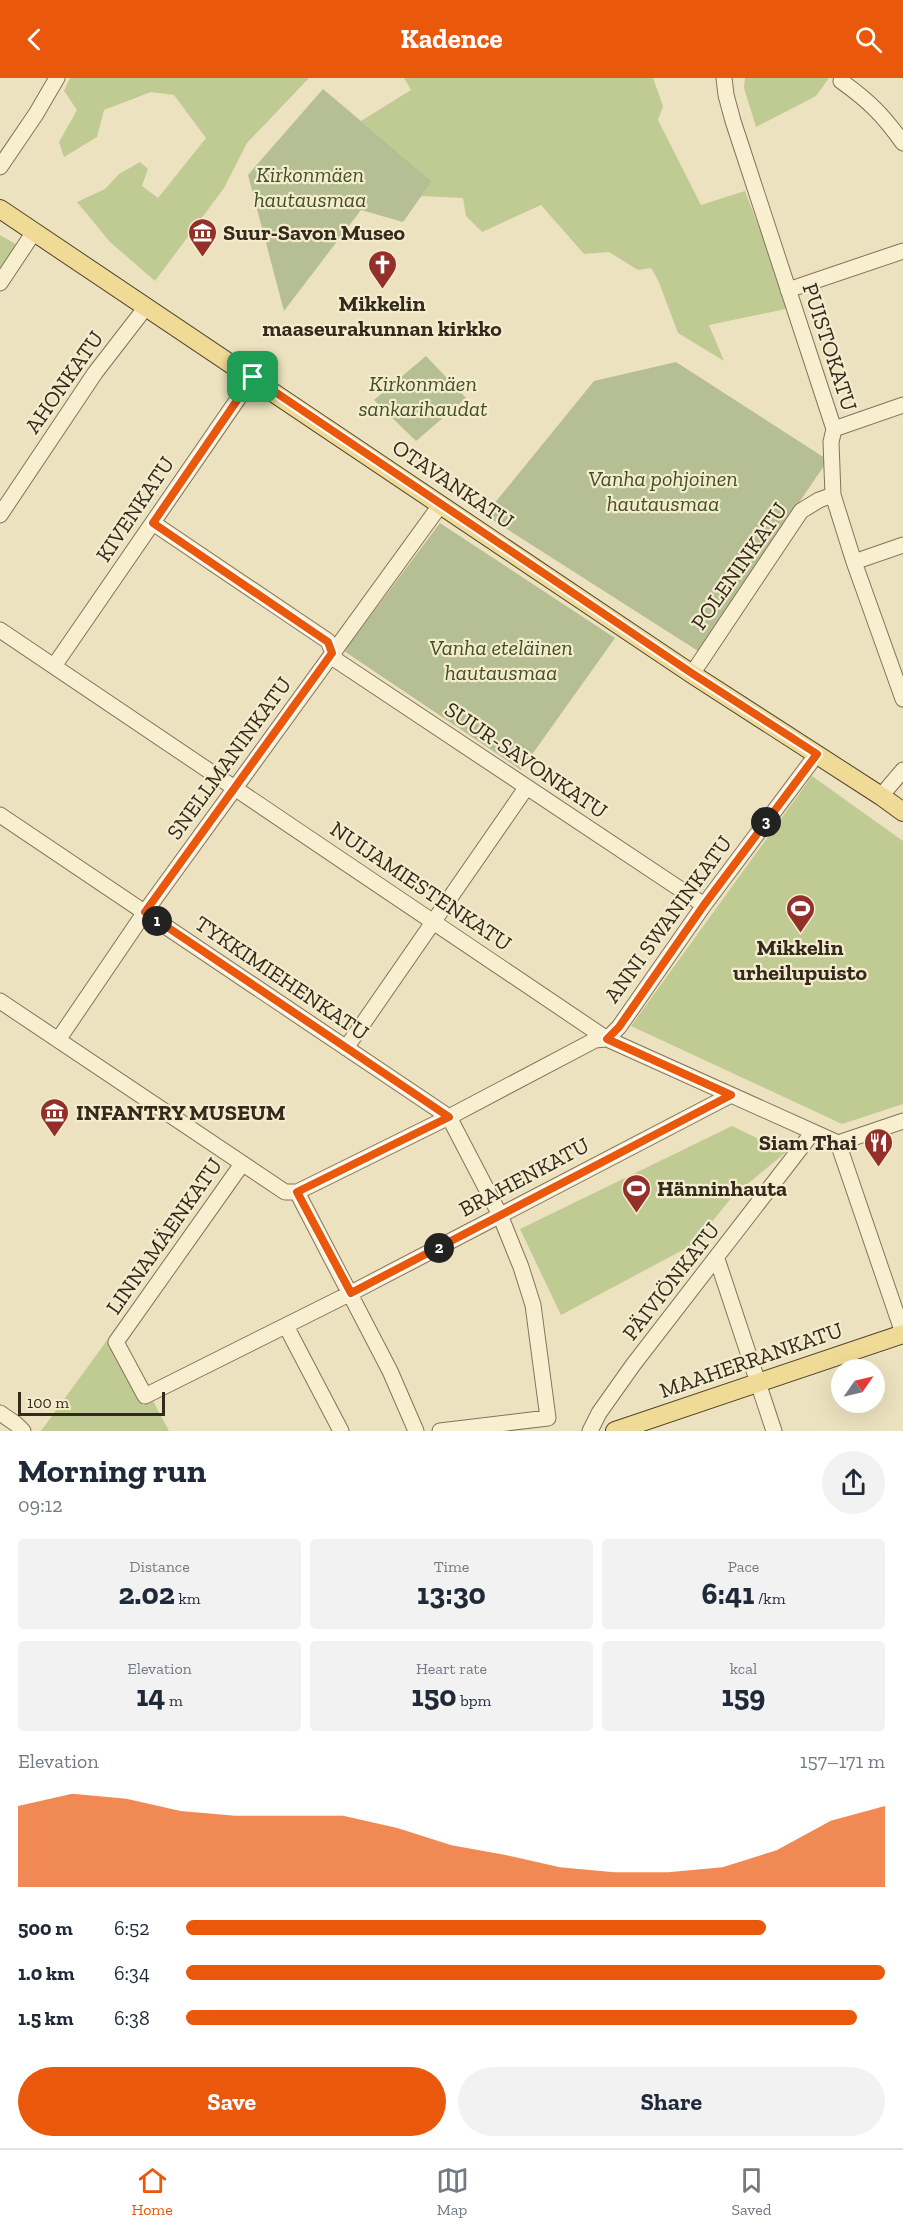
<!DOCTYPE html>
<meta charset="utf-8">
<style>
body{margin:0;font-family:"Zilla Slab",serif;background:#f2f2f3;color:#1f2937;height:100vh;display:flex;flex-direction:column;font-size:22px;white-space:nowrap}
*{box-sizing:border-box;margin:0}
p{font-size:20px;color:#747a83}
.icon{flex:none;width:33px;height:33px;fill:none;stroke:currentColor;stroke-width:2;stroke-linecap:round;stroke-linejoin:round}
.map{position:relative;height:1353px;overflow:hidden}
.panel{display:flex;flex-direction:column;background:#fff;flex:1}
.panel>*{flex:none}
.needle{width:39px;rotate:56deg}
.fabs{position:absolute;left:831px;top:1281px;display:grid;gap:12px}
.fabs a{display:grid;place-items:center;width:54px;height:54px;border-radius:50%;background:#fff;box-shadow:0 6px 24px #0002;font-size:30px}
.scale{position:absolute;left:18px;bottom:15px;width:147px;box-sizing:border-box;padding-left:6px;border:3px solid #342a1c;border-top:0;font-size:16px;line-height:21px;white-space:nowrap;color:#342a1c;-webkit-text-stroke:4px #f4ecce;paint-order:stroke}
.pin{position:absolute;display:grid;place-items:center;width:51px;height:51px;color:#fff;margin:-26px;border-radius:12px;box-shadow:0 3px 9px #0006}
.km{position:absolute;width:30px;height:30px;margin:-15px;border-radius:50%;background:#222;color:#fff;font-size:16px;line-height:30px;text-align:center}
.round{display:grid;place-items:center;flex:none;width:63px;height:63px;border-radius:32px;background:#f2f2f3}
.overview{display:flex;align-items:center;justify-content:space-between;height:102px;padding:0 18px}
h1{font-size:33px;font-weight:800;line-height:45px}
.figures{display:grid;grid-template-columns:repeat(3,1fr);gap:9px;height:102px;padding:6px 18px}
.figures div{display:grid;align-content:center;border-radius:6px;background:#f2f2f3;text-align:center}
.figures b{font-size:30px;font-weight:800}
.figures small{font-size:16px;font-weight:400}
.figures p{font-size:16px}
.chart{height:168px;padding:12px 18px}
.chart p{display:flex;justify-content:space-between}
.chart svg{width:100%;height:108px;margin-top:6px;fill:#ea580c;opacity:.7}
.action{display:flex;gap:12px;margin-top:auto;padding:12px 18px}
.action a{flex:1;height:69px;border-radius:36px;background:#ea580c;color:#fff;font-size:24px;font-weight:800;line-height:69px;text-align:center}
.action a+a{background:#f2f2f3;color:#1f2937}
ul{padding:0 18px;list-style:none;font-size:20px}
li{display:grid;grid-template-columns:96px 72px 1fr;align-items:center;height:45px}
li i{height:15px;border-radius:8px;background:#ea580c}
header{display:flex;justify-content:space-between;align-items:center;height:78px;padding:0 18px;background:#ea580c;color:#fff;font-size:27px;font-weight:800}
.tabs{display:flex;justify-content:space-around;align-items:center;height:84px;border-top:2px solid #e0e1e3;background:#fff;font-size:16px;color:#747a83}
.tabs a{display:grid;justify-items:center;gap:3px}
.tabs .current{color:#ea580c}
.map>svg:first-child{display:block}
.green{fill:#c0ca93}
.cemetery{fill:#b6bf93}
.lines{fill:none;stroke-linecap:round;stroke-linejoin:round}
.minor-casing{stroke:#857358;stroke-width:17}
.major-casing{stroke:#52412c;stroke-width:20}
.minor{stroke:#f8efd1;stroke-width:15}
.major{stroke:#f0db96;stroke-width:18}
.route-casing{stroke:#fff;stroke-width:12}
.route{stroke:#ea580c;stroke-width:8}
.labels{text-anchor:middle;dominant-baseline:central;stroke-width:4.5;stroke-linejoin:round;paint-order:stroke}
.park-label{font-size:22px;font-style:italic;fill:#425023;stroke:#f4ecce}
.poi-label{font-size:22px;font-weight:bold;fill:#342a1c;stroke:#f4ecce;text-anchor:start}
.street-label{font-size:22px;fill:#342a1c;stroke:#f4ecce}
</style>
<header><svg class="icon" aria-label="back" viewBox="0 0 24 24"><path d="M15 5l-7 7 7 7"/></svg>Kadence<svg class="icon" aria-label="search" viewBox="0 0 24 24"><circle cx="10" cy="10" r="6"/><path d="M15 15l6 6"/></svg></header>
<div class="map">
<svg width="903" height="1353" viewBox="0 0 903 1353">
<rect width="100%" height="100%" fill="#ede2bf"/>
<path class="green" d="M70 0H309L247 65 224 110 155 203 110 164 77 124 105 111 119 96 140 84 148 91 142 108 158 120 206 60 174 17 151 14 104 32 97 59 64 79 59 64 77 32 64 13Z
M404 0H653L663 28 658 42 701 127 745 113 790 230 709 247 724 283 678 255 658 202 651 190 638 192 609 174 584 176 541 127 482 154 466 138 463 120 421 118 432 103 361 43 411 12Z
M745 0H829L816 18 756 49 744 10Z
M0 157 19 168 0 196Z
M812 698 903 763V1026L842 1046 631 948Z
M732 1048 786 1074 732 1119 694 1166 561 1237 520 1151Z
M108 1261 143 1327 153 1323 169 1353H41Z"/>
<path class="cemetery" d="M323 11 432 103 403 144 361 132 284 233 248 97Z
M426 278 466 320 416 363 374 322Z
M676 284 828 382 698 573 485 437 594 303Z
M440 445 615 560 521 692 344 573Z"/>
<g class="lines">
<defs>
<path id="minor" d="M724 0 726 17 733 43 834 351 831 364 833 417 854 484 903 621
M841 3C869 23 883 37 903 65
M0 89 36 36 57 0
M0 205 34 154
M788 212 903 173
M834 351 903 327
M0 437 95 295 146 229
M153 445 328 563 336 582 704 827
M854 484 903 467
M0 552 607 961 838 1065
M54 588 253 299
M692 596 801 433 819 422 833 417
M881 718 903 692
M0 737 449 1039 500 1137 521 1189 533 1227 548 1340 440 1353
M0 923 285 1114H297L449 1039 595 962 607 961
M607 961 619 949 704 827 817 676
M58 962 145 834 441 426
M346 970 526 710
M838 1065 903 1255
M838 1065 903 1043
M242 1086 116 1264 145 1318 351 1215 731 1017
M297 1114 390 1293 416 1353
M717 1181 774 1353
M286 1248 341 1353
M0 1335 16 1346 23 1353
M590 1353 599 1335 633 1287 813 1054"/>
<path id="major" d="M0 131 692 596 881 718 903 734
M615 1353 903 1256"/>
</defs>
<use href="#minor" class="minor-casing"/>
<use href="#major" class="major-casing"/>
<use href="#minor" class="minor"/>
<use href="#major" class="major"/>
</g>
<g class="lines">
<defs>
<path id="route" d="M253 299 693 596 817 676 704 827 619 949 607 961 731 1017 351 1215 297 1114 449 1039 145 834 332 575 328 564 153 445Z"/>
</defs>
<use href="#route" class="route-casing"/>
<use href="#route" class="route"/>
</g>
<defs>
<symbol id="museum-pin" viewBox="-11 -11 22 30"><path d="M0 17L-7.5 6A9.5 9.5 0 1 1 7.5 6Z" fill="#923029" stroke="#f4ecce"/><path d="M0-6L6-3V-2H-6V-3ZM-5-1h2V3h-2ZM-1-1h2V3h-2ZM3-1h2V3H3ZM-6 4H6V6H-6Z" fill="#fff"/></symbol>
<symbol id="church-pin" viewBox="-11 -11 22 30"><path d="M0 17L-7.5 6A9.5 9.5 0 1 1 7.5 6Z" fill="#923029" stroke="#f4ecce"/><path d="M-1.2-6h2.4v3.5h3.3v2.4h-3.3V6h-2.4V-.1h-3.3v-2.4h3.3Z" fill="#fff"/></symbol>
<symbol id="stadium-pin" viewBox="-11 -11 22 30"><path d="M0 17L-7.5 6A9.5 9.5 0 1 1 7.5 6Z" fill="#923029" stroke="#f4ecce"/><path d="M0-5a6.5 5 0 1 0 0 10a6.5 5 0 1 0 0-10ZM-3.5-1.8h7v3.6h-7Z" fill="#fff"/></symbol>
<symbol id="restaurant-pin" viewBox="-11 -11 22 30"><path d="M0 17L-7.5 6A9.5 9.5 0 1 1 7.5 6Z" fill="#923029" stroke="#f4ecce"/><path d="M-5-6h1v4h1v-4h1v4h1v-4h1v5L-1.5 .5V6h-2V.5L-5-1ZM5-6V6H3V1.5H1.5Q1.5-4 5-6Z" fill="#fff"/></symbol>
</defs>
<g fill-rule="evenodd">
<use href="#museum-pin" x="186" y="138" width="33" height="45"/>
<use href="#church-pin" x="366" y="170" width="33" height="45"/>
<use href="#stadium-pin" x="784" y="814" width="33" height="45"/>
<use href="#museum-pin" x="38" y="1018" width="33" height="45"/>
<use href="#restaurant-pin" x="862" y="1048" width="33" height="45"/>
<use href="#stadium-pin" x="620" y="1094" width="33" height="45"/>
</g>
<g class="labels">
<g class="park-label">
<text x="310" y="96">Kirkonmäen<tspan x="310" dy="25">hautausmaa</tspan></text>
<text x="423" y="305">Kirkonmäen<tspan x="423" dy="25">sankarihaudat</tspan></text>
<text x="663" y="400">Vanha pohjoinen<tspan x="663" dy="25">hautausmaa</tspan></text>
<text x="501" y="569">Vanha eteläinen<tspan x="501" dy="25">hautausmaa</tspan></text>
</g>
<g class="poi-label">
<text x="223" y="154">Suur-Savon Museo</text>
<text x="382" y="225" text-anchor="middle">Mikkelin<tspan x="382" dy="25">maaseurakunnan kirkko</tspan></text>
<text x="800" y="869" text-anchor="middle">Mikkelin<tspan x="800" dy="25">urheilupuisto</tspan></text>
<text x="76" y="1034">INFANTRY MUSEUM</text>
<text x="857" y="1064" text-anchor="end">Siam Thai</text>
<text x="657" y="1110">Hänninhauta</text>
</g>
<g class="street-label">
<text transform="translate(830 269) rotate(72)">PUISTOKATU</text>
<text transform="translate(64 304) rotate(-55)">AHONKATU</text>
<text transform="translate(453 406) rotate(34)">OTAVANKATU</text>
<text transform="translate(135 431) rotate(-56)">KIVENKATU</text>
<text transform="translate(739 488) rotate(-55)">POLENINKATU</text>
<text transform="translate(229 680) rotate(-54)">SNELLMANINKATU</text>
<text transform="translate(526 682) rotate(34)">SUUR-SAVONKATU</text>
<text transform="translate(421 808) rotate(34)">NUIJAMIESTENKATU</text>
<text transform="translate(668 841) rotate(-54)">ANNI SWANINKATU</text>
<text transform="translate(282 900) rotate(34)">TYKKIMIEHENKATU</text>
<text transform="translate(524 1099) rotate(-28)">BRAHENKATU</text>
<text transform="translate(164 1158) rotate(-55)">LINNAMÄENKATU</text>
<text transform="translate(671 1203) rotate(-52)">PÄIVIÖNKATU</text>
<text transform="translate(751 1282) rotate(-19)">MAAHERRANKATU</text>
</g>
</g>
</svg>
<div class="fabs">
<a><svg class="needle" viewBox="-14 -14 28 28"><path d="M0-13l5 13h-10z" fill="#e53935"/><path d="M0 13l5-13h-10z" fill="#747a83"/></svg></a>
</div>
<div class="scale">100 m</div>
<div class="pin" style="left:253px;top:299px;background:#1e9e55"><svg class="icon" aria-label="arrive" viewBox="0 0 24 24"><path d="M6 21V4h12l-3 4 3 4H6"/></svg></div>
<b class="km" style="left:157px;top:843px">1</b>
<b class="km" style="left:439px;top:1170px">2</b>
<b class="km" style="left:766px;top:744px">3</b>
</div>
<section class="panel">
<div class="overview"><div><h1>Morning run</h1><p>09:12</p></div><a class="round"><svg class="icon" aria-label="share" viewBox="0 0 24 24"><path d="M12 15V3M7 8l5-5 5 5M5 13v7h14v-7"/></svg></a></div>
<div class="figures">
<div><p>Distance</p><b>2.02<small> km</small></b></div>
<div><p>Time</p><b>13:30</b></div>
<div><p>Pace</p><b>6:41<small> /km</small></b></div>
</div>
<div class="figures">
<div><p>Elevation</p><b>14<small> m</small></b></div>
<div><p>Heart rate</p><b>150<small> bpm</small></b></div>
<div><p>kcal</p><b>159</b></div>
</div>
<div class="chart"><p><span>Elevation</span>157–171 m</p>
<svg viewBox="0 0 160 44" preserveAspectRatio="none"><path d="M0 44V11L10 6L20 8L30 13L40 15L50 15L60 15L70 20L80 27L90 31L100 36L110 38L120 38L130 36L140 29L150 17L160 11V44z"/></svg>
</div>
<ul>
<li><b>500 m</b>6:52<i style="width:83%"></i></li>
<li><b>1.0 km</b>6:34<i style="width:100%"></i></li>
<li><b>1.5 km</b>6:38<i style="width:96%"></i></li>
</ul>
<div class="action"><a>Save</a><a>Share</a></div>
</section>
<nav class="tabs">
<a class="current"><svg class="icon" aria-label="home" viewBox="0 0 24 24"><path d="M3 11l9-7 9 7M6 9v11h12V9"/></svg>Home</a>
<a><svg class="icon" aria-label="map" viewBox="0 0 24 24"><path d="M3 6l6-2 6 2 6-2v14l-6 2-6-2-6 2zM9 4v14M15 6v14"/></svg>Map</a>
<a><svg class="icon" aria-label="saved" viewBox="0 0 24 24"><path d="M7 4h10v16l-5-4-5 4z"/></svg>Saved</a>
</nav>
